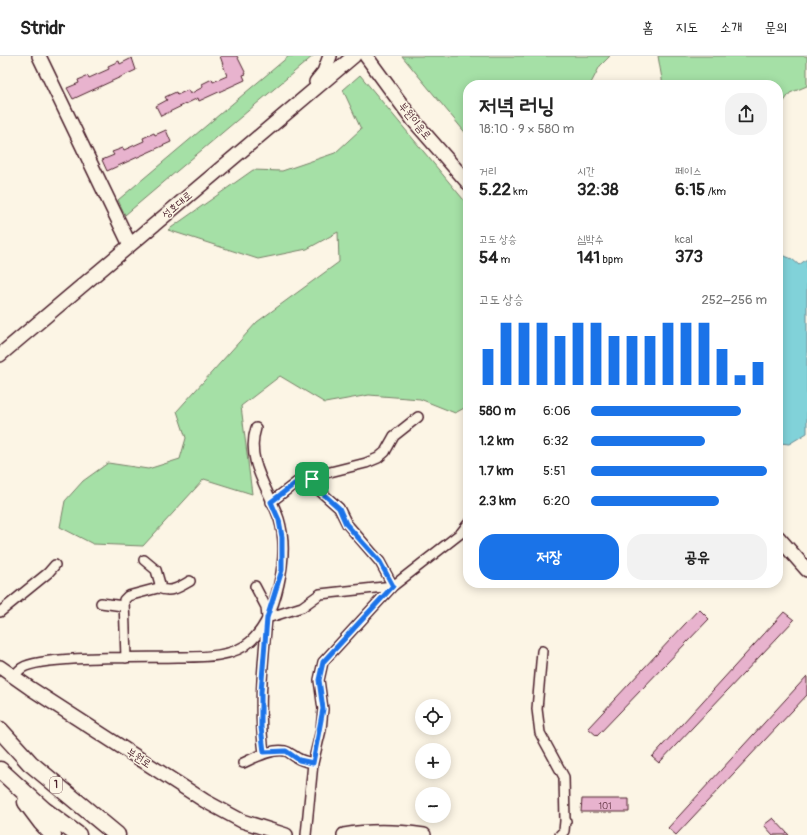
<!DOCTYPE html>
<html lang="ko">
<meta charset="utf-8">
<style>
body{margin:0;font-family:Pangolin,"Poor Story",sans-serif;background:#f2f2f2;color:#222;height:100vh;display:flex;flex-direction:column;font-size:15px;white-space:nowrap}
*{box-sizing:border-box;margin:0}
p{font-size:13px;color:#767676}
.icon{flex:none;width:22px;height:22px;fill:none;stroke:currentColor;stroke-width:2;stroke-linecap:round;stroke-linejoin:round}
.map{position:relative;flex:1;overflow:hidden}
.side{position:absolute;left:463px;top:24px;width:320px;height:508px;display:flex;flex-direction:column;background:#fff;border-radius:16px;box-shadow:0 2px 10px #0003}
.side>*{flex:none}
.tools{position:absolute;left:415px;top:643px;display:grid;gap:8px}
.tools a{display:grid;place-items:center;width:36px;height:36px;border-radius:50%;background:#fff;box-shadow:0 2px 10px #0003;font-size:20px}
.pin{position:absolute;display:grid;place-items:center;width:34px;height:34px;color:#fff;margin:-17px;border-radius:8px;box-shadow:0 2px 6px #0006}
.round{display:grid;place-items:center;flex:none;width:42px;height:42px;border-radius:16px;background:#f2f2f2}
.head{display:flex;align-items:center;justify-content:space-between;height:68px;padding:0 16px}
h1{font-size:22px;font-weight:700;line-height:30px}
.metrics{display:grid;grid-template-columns:repeat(3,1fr);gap:6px;height:68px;padding:4px 16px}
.metrics div{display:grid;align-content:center}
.metrics b{font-size:17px;font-weight:700}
.metrics small{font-size:11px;font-weight:400}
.metrics p{font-size:11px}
.chart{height:112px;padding:8px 16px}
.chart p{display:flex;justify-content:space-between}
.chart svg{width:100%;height:72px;margin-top:4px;stroke:#1a73e8;stroke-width:6}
.action{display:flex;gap:8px;margin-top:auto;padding:8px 16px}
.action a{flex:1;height:46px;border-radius:16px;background:#1a73e8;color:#fff;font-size:16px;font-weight:700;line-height:46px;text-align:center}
.action a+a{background:#f2f2f2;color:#222}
ul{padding:0 16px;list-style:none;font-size:13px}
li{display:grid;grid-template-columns:64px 48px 1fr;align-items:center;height:30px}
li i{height:10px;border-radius:5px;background:#1a73e8}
header{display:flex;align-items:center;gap:24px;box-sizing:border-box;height:56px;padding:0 20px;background:#fff;border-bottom:1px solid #e0e0e0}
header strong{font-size:19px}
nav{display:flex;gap:22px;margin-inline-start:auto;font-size:14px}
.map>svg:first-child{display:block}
.green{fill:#a5e0a6;stroke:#788068}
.water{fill:#81d2d9;stroke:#6b8a93}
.building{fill:#e8b3ce;stroke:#4a1f2b}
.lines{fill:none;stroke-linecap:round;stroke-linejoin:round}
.street-casing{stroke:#4a1f2b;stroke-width:12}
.secondary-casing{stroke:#4a1f2b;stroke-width:16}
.highway-casing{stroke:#4a1f2b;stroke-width:19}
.street{stroke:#fcf5e5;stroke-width:9}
.secondary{stroke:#fcf5e5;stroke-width:13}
.highway{stroke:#fcf5e5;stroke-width:16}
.route-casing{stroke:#fff;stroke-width:8}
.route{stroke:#1a73e8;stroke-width:5}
.labels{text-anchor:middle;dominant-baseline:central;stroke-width:3;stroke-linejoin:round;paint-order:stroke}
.number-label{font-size:9px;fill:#724454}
.shield{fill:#fcf5e5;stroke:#7f5f63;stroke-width:1}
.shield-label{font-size:10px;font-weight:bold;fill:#4a1f2b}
.street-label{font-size:11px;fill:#4a1f2b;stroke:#fcf5e5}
</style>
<header>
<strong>Stridr</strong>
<nav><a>홈</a><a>지도</a><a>소개</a><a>문의</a></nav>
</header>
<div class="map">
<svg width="807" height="779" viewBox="0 0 807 779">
<rect width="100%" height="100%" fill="#fcf5e5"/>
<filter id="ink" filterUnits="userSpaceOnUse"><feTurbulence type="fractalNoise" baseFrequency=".025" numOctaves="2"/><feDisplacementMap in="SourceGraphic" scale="8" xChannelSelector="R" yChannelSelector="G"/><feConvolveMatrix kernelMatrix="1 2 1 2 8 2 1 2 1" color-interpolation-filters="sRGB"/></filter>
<g filter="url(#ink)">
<path class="green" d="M289 0H313L125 159 118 144Z
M402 0H610L600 10 590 29H468V80Z
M658 0H807V30L790 37 778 54V29H663Z
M360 19 468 149V350L455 357 420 343 369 339 325 347 280 320 241 350 252 438 204 423 143 490 93 488 60 471 65 445 83 425 108 407 148 413 180 403 186 382 177 355 257 266 339 206 338 176 307 193 258 203 168 174 253 114 282 115 335 97 361 73 343 34Z"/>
<path class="water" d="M780 198 792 203 799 209 807 203V377L789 388 780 387 778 384V199Z"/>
<path class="building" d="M220 0H237L246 18 243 19 245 24 199 45 198 42 161 60 156 50 167 44 165 41 176 36 177 39 188 34 190 38 203 31 202 28 212 23 213 26 227 20Z
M132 2 136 14 73 43 67 32 79 27 78 24 88 20 89 22 109 13 108 10 119 5 120 8Z
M166 74 171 86 107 115 102 104 114 99 112 96 123 92 124 94 144 85 143 82 154 77 155 79Z
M699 553 709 563 597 680 588 672Z
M784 556 794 564 659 707 652 701Z
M807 620V639L676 779 668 772Z
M582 743H629V756H581Z
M773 762 789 779H773L764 769Z"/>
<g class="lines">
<defs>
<path id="street" d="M271 446 297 426 326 417 366 407 378 402 385 396 394 380 418 361
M255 530 266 551 267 562C263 608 258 651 264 697
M158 532C171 537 178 532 190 525
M101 547 123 550
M0 556 48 517 55 509
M267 562 302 551 320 538 393 530 380 506 347 468 339 452 321 436 312 423
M542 595 537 653 540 677 564 721 565 765
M126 602 124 544 128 540 158 532 160 528 156 514 144 504
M13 620C16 618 19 614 22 612 43 599 148 602 178 601 201 601 233 602 251 585 277 561 290 498 279 463 269 433 245 405 256 372
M243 707C254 702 276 690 288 696 299 703 299 704 313 707
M306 779 313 707 321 674 323 653 319 624 323 606 393 530 461 477 468 468
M560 779 564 775 565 765H566"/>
<path id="secondary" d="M39 0 130 189
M366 0 413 64 468 127
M316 26 324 16 330 0
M0 299 354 0
M778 481 807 514
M0 611 30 632 205 745 242 765 286 779
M344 779C372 774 396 775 424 779"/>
<path id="highway" d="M0 674 30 707 117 779
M0 714 44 754 78 779
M26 746 41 766 53 779"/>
</defs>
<use href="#street" class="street-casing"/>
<use href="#secondary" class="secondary-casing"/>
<use href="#highway" class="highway-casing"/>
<use href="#street" class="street"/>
<use href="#secondary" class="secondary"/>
<use href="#highway" class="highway"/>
</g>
</g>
<g class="lines" filter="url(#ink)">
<defs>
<path id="route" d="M312 423 321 436 339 452 346 468 380 506 393 530 323 606 319 624 323 653 313 707 299 704 286 695 264 696 261 671V636L267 562 282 514V481L279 464 271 446 297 426Z"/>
</defs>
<use href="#route" class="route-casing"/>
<use href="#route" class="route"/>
</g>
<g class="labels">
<g class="number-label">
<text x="605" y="750">101</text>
</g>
<rect class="shield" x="50" y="721" width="12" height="16" rx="3"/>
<g class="shield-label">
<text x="56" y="729">1</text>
</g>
<g class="street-label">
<text transform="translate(415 65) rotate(51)">부원이음로</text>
<text transform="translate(177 149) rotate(-40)">성호대로</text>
<text transform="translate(139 702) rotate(33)">부원로</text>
</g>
</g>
</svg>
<div class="tools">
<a><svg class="icon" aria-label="locate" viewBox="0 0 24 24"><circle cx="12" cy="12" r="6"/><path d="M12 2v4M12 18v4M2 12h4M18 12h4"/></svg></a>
<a>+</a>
<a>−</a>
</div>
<div class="pin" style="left:312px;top:423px;background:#1e9e55"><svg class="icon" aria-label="arrive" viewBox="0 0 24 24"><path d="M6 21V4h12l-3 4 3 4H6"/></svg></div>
<section class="side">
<div class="head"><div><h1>저녁 러닝</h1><p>18:10 · 9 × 580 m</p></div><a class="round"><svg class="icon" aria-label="share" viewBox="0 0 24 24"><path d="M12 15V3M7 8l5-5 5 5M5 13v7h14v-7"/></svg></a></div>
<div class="metrics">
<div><p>거리</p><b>5.22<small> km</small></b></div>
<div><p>시간</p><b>32:38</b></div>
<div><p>페이스</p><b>6:15<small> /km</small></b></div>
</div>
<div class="metrics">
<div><p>고도 상승</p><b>54<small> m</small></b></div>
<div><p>심박수</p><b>141<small> bpm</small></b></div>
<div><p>kcal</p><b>373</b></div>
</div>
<div class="chart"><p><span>고도 상승</span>252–256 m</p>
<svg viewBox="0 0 160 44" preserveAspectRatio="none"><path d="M5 44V22M15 44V6M25 44V6M35 44V6M45 44V14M55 44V6M65 44V6M75 44V14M85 44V14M95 44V14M105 44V6M115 44V6M125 44V6M135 44V22M145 44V38M155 44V30"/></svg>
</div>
<ul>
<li><b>580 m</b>6:06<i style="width:85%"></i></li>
<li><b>1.2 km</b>6:32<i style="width:65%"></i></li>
<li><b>1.7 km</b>5:51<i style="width:100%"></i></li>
<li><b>2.3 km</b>6:20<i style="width:73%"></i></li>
</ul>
<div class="action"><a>저장</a><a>공유</a></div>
</section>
</div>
